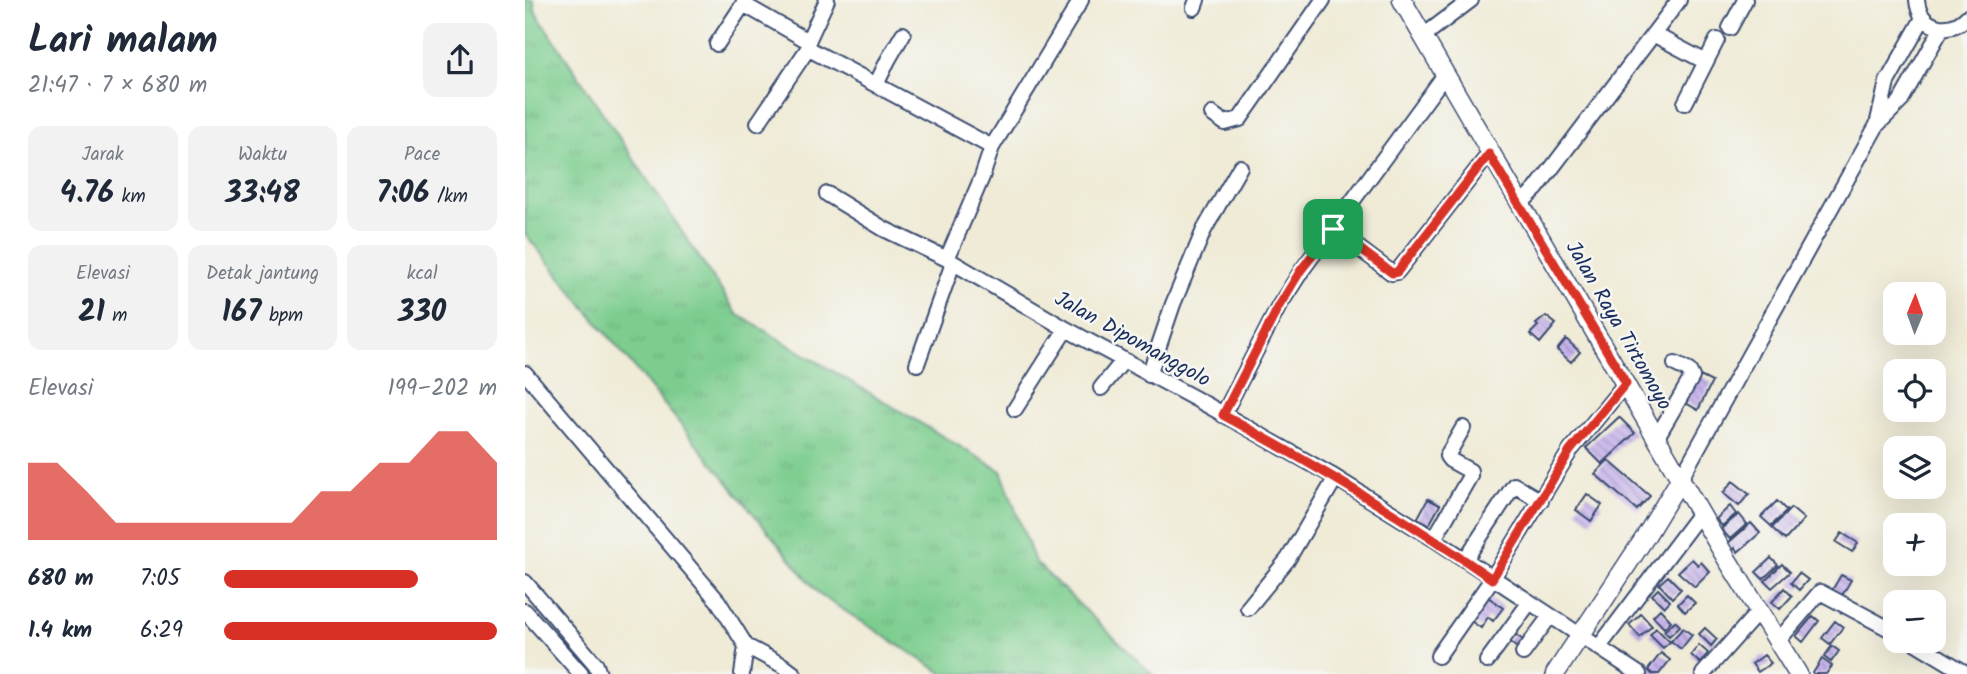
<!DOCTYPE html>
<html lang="id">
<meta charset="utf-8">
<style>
body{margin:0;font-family:Kalam,sans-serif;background:#f2f2f3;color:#1f2937;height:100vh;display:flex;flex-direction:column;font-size:26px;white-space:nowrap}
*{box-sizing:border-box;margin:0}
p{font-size:23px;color:#747a83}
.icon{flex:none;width:38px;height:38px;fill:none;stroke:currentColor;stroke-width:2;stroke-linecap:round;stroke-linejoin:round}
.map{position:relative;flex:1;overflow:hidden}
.panel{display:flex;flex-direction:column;background:#fff;width:525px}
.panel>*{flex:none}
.needle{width:46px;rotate:1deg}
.buttons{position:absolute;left:1358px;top:282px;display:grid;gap:14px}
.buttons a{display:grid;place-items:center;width:63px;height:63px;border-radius:14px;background:#fff;box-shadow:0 7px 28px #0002;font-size:35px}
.pin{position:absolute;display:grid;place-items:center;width:60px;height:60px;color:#fff;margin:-30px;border-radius:14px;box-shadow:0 4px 10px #0006}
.round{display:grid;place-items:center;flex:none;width:74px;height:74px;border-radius:14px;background:#f2f2f3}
.headline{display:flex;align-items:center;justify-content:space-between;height:119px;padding:0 28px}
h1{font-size:38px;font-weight:700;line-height:52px}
.stats{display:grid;grid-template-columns:repeat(3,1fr);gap:10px;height:119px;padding:7px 28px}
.stats div{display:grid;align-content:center;border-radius:14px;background:#f2f2f3;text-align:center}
.stats b{font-size:30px;font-weight:700}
.stats small{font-size:19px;font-weight:400}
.stats p{font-size:19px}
.chart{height:196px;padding:14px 28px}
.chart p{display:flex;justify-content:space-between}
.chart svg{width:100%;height:126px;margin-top:7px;fill:#d93025;opacity:.7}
ul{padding:0 28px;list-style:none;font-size:23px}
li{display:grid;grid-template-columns:112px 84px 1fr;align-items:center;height:52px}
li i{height:18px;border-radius:9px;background:#d93025}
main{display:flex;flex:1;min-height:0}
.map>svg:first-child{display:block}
.grass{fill:url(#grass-tufts);stroke:#4c7e76;stroke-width:2}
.building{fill:url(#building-back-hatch)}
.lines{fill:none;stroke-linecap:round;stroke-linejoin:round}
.minor-casing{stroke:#3b4b70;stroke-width:18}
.tertiary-casing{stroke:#3b4b70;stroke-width:21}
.minor{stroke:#fff;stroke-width:14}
.tertiary{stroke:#fff;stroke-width:18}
.route-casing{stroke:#fff;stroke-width:14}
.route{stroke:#d93025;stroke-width:9}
.labels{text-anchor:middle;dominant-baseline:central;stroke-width:5;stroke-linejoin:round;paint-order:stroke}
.street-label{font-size:21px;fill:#1b2f5e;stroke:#f6f6f2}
</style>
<main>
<section class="panel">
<div class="headline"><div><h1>Lari malam</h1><p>21:47 · 7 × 680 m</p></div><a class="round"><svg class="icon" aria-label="share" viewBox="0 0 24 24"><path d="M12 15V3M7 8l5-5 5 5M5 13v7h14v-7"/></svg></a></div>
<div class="stats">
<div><p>Jarak</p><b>4.76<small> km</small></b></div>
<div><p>Waktu</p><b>33:48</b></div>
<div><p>Pace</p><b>7:06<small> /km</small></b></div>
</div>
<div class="stats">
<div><p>Elevasi</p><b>21<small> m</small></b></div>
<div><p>Detak jantung</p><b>167<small> bpm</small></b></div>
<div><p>kcal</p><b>330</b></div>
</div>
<div class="chart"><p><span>Elevasi</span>199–202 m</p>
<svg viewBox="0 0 160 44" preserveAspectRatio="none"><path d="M0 44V17L10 17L20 27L30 38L40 38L50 38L60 38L70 38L80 38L90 38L100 27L110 27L120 17L130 17L140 6L150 6L160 17V44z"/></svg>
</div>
<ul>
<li><b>680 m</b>7:05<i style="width:71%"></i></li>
<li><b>1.4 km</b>6:29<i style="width:100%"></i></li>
</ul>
</section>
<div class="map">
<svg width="1442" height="674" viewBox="0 0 1442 674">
<defs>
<pattern id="grass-tufts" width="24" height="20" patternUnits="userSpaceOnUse" patternTransform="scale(1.75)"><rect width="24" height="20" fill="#7ccd8e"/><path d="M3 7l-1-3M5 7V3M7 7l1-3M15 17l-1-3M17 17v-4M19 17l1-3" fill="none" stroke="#6bb07d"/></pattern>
<pattern id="building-back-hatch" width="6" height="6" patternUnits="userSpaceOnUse" patternTransform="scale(1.75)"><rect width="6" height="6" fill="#c6b2eb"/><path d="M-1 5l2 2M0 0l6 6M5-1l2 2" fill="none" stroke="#a091c2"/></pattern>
</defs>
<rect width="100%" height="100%" fill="#f6f6f2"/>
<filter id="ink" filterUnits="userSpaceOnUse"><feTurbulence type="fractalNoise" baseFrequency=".0143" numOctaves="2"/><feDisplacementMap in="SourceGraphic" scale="14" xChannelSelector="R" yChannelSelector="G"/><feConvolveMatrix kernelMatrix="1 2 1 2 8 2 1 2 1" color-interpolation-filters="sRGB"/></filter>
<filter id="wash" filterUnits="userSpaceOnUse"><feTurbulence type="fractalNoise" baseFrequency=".00686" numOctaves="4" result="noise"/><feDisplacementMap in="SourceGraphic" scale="28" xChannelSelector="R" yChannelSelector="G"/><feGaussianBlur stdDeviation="1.57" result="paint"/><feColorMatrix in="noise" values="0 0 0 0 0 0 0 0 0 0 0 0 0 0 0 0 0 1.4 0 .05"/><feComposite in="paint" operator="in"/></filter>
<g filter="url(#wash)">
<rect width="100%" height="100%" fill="#efebd7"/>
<path class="grass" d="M0 0H8L11 13 212 314 476 471 510 562 627 674H419L295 595 0 234Z"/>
<g id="blocks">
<path class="building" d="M1021 316 1031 324 1015 343 1005 334 1013 326 1011 324Z
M1041 339 1055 352 1046 362 1032 350Z
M1175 376 1187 382 1173 410 1161 403Z
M1094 417 1110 433 1077 464 1061 448Z
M1083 460 1125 496 1112 510 1070 474Z
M1208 481 1224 494 1214 506 1198 493Z
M1062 494 1077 505 1066 521 1051 510Z
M903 499 915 505 904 525 892 519Z
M1252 501 1262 511 1246 526 1236 517Z
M1205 506 1211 514 1197 526 1191 519Z
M1266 508 1279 519 1260 540 1247 528Z
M1214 514 1222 524 1205 539 1196 529Z
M1226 523 1235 533 1213 552 1210 548 1206 551 1201 545Z
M1317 533 1333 543 1327 552 1311 542Z
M1246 558 1253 565 1238 579 1231 572Z
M1167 559 1173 565 1176 562 1185 572 1170 587 1153 572Z
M1257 564 1265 572 1247 588 1240 581Z
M1274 573 1283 580 1274 590 1266 583Z
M1316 575 1326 580 1316 597 1306 592Z
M1143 576 1156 589 1147 598 1134 584Z
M1259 588 1267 596 1255 609 1247 602Z
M1133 589 1145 601 1139 607 1127 595Z
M1162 595 1170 603 1160 612 1153 604Z
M963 597 978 608 968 621 963 617 956 628 946 621Z
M1135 609 1146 621 1139 628 1128 616Z
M1116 614 1127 626 1115 637 1104 625Z
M1288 616 1294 621 1278 642 1271 636Z
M1150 621 1155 626 1144 636 1139 631Z
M1310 621 1318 627 1305 644 1297 638Z
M1131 628 1145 642 1138 648 1125 635Z
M1158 628 1167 635 1156 649 1146 641Z
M1180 628 1192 639 1186 646 1174 634Z
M988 633 1004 644 998 652 983 641Z
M1174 645 1183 653 1175 663 1166 655Z
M1307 646 1314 651 1306 662 1299 657Z
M1136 653 1145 660 1134 674H1127L1123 670Z
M1239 655 1246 663 1233 672 1227 664Z
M1297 659 1307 666 1301 674H1290L1288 673Z"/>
</g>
</g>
<g filter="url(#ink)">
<use href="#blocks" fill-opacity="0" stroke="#3b4b70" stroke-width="2"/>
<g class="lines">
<defs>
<path id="minor" d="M1392 0C1394 28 1424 36 1442 17
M218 4 283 41
M669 8 672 0
M1205 28 1220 0
M1128 34 1181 62
M897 37 946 0
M192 44 221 0
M284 47 286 50 467 147
M351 85 363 60 378 34
M1160 103 1192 40
M687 114 700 123 715 119 798 0
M233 123 284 47 283 41 302 0
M1352 125 1362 82 1398 18
M302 194 359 229 422 259 541 329 682 405 806 475 909 539 1114 674
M995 204 1011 189 1154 0
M808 229 867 273 872 272 964 154
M422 259 457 177 467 147 556 0
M392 364 428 263
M0 373 193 601 221 646 257 665 269 674
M624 375 648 304 679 230 715 167
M576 388 598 361
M490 409 541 329
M698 415 754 306 777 270 919 76
M1132 437 1167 377 1164 371 1150 364
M1156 478 1352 125 1375 102 1417 28
M909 539 945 476V471L925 460 922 456 938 428
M940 560 989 485 1016 501
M0 582 71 665 74 674
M723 608 763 559 810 479
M0 611 56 674
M1386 640 1439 672
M1253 641 1295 592 1370 632
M1074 647 1176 512
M998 653 1025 616
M913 656 967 579 1045 451 1101 383
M962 661 1004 603
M217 674 221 646
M1178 674 1234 611"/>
<path id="tertiary" d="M877 0 1200 556 1273 674
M1030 674 1119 539 1156 478"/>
</defs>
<use href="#minor" class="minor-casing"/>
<use href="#tertiary" class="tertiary-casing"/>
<use href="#minor" class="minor"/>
<use href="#tertiary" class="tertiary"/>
</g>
</g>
<g class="lines" filter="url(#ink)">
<defs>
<path id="route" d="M964 154 1101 383 1045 451 967 579C881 519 790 465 698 415L754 306 776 270 808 229 867 273 872 272Z"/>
</defs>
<use href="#route" class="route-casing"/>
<use href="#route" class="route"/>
</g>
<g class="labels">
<g class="street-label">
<text transform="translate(1093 326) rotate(60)">Jalan Raya Tirtomoyo</text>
<text transform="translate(607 340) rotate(29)">Jalan Dipomanggolo</text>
</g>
</g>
</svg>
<div class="buttons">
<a><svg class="needle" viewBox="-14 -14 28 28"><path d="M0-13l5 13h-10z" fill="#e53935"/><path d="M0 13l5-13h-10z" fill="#747a83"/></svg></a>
<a><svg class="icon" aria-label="locate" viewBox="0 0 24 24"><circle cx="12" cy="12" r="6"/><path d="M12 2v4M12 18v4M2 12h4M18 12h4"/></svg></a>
<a><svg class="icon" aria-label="layers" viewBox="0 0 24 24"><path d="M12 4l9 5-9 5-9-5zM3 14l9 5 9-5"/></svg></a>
<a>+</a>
<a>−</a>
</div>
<div class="pin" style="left:808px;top:229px;background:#1e9e55"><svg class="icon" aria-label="arrive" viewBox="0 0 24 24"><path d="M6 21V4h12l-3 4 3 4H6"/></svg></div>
</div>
</main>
